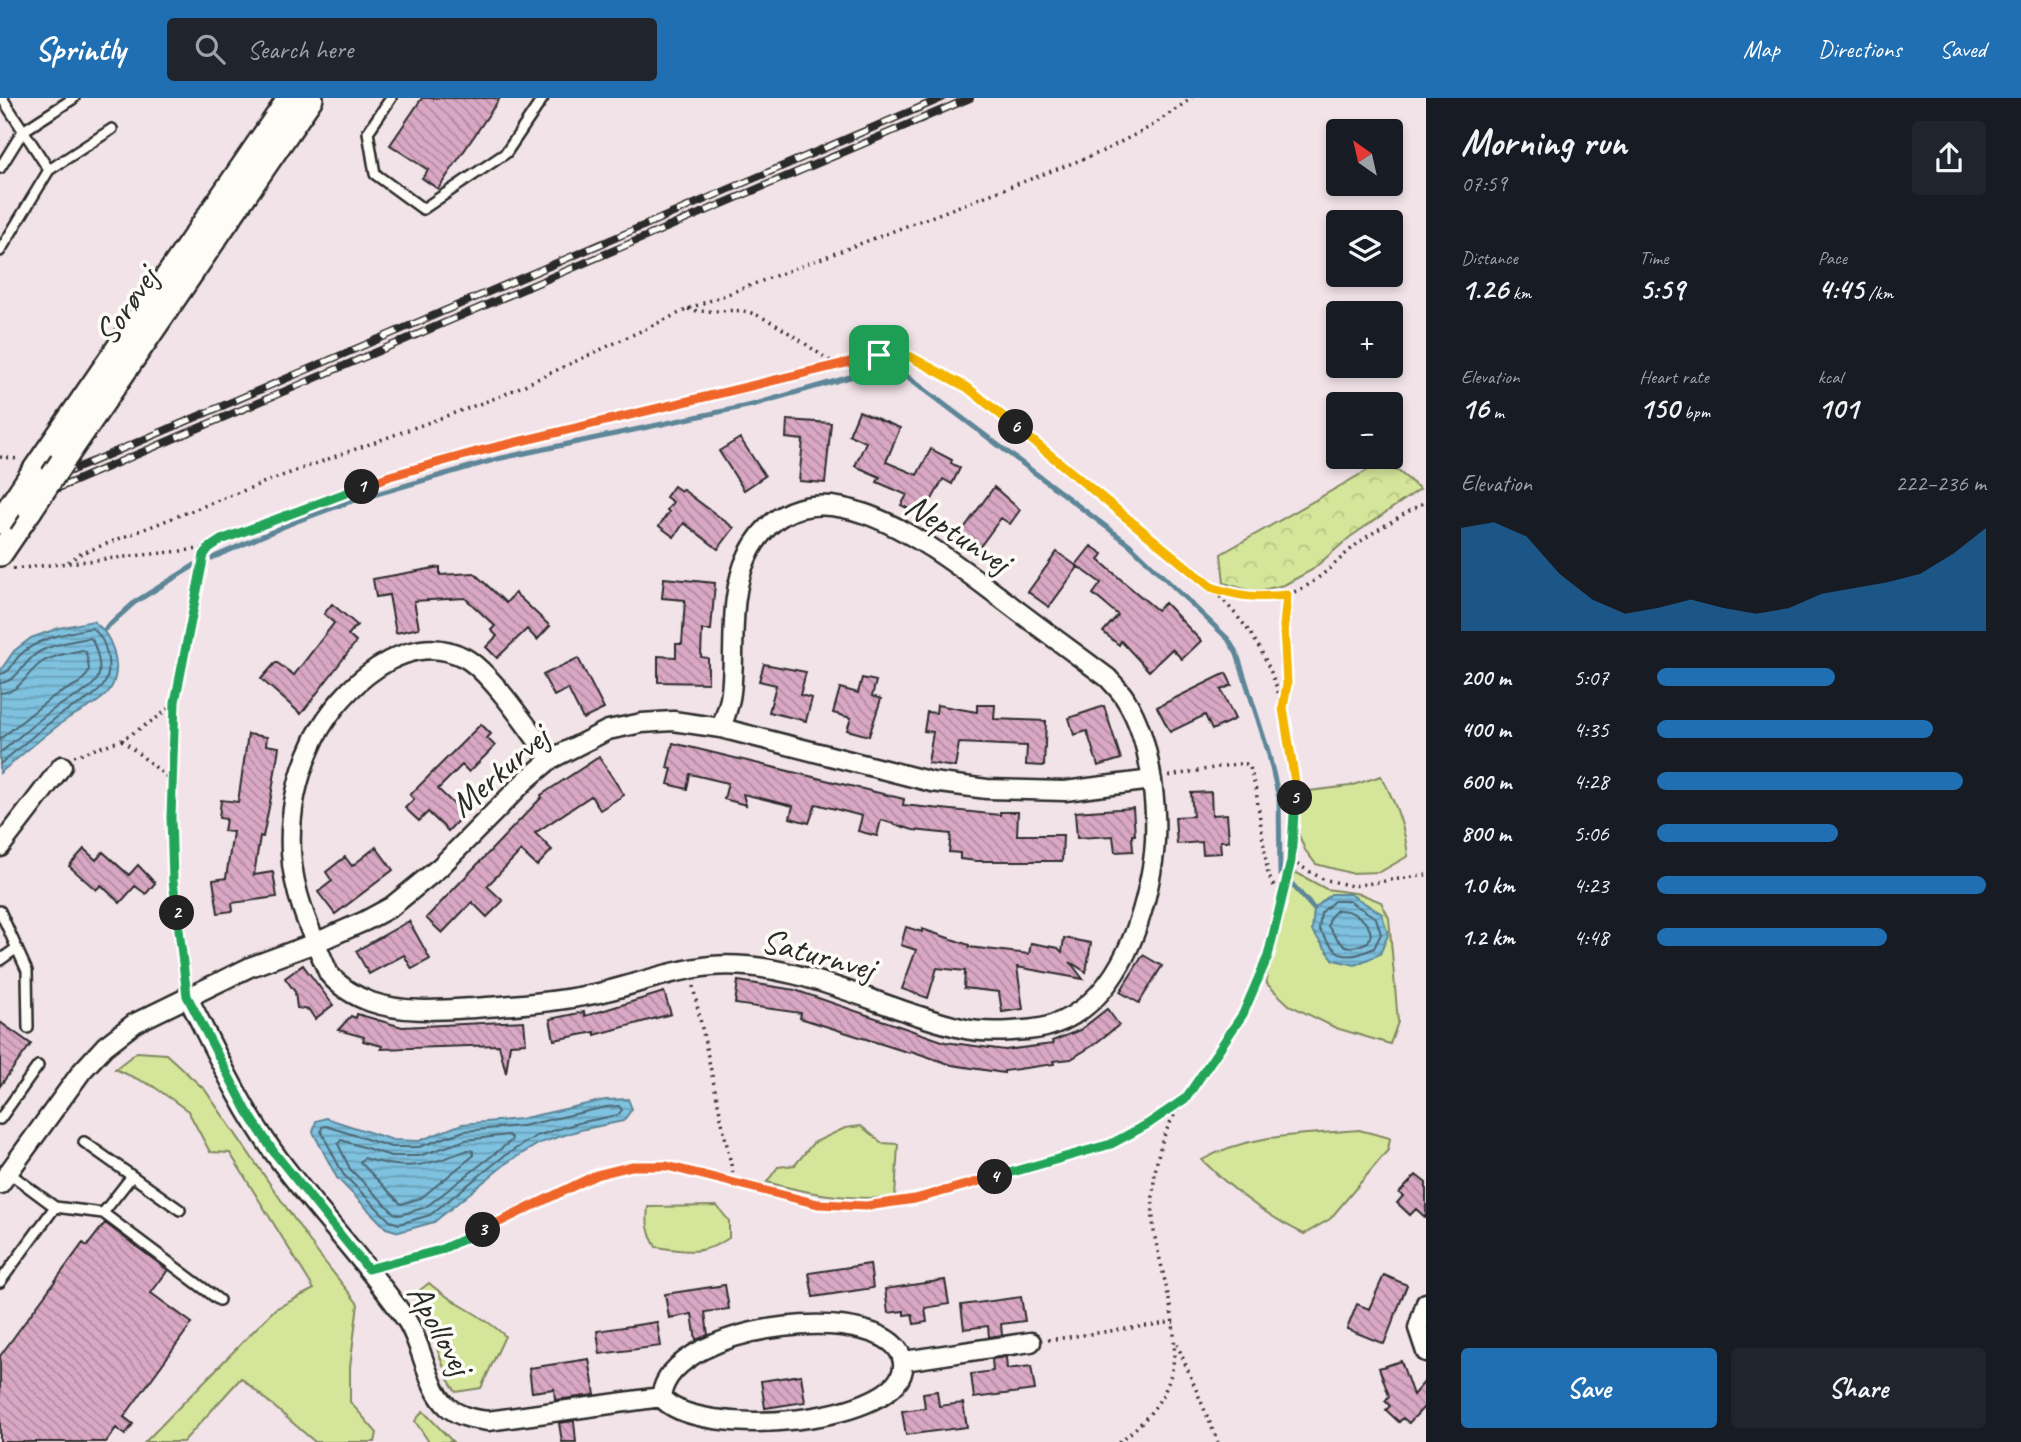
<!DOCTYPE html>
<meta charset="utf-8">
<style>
body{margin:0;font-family:Caveat,sans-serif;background:#20242c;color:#f1f3f6;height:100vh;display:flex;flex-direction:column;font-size:26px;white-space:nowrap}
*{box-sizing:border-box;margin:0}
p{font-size:23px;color:#9ea1a6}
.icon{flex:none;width:38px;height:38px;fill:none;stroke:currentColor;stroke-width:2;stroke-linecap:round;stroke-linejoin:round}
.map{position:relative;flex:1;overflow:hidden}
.drawer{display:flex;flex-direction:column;background:#171b24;width:595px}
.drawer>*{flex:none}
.needle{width:46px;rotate:326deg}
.controls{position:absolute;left:1326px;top:21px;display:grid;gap:14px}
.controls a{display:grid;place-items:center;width:77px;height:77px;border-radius:7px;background:#171b24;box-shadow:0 4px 10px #0003;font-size:35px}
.pin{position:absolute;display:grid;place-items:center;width:60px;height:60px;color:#fff;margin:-30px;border-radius:14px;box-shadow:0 4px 10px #0006}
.km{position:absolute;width:35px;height:35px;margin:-18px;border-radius:50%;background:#222;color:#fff;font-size:19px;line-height:35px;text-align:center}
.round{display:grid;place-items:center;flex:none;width:74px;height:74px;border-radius:7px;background:#20242c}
.headline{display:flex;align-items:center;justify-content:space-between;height:119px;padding:0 35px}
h1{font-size:38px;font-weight:600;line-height:52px}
.metrics{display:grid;grid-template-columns:repeat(3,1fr);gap:10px;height:119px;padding:7px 35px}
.metrics div{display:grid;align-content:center}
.metrics b{font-size:30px;font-weight:600}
.metrics small{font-size:19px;font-weight:400}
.metrics p{font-size:19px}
.chart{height:196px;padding:14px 35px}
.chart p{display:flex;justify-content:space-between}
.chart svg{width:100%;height:126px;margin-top:7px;fill:#1f6fb2;opacity:.7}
.button{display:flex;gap:14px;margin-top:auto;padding:14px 35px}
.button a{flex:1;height:80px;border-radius:7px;background:#1f6fb2;color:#fff;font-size:28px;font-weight:600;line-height:80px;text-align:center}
.button a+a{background:#20242c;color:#f1f3f6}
ul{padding:0 35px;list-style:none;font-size:23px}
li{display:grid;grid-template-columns:112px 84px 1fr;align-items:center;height:52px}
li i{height:18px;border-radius:9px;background:#1f6fb2}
header{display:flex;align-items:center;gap:42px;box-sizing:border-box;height:98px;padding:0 35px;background:#1f6fb2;color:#fff}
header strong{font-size:33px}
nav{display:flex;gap:38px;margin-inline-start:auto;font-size:24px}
.search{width:490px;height:63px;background:#20242c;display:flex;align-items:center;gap:18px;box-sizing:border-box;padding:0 24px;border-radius:7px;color:#9ea1a6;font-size:26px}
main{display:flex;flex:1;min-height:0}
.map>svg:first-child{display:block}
.grass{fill:#d5e69a;stroke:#808862;stroke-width:2}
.forest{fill:url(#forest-crowns);stroke:#808862;stroke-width:2}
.water{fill:url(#water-rules);stroke:#5d8698;stroke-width:2}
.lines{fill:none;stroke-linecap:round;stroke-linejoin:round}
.shore{stroke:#4d6773;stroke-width:2}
.stream{stroke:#5d8698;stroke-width:5}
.building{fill:url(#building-back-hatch);stroke:#2b2b2b;stroke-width:2}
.service-casing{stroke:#2b2b2b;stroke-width:14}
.minor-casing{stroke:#2b2b2b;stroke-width:23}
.tertiary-casing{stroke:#2b2b2b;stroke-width:28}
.path{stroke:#2b2b2b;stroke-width:3.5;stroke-dasharray:2 5;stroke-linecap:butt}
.service{stroke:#fdfcf7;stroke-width:9}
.minor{stroke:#fdfcf7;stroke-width:18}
.tertiary{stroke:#fdfcf7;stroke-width:23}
.rail-casing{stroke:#2b2b2b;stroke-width:8}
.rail{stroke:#fdfcf7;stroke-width:5;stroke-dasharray:16;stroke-linecap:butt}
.tertiary-bridge-casing{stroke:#2b2b2b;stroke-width:28;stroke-linecap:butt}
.tertiary-bridge{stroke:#fdfcf7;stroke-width:23}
.split-1-casing{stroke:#fff;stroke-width:14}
.split-2-casing{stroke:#fff;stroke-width:14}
.split-3-casing{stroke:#fff;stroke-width:14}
.split-4-casing{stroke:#fff;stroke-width:14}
.split-5-casing{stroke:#fff;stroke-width:14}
.split-6-casing{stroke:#fff;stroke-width:14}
.split-7-casing{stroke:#fff;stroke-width:14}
.split-1{stroke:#f0652b;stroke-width:9}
.split-2{stroke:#22a559;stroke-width:9}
.split-3{stroke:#22a559;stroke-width:9}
.split-4{stroke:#f0652b;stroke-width:9}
.split-5{stroke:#22a559;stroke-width:9}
.split-6{stroke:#f5b400;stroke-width:9}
.split-7{stroke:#f5b400;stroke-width:9}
.labels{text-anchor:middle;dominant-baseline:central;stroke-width:7;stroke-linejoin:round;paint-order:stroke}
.street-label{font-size:35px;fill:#2b2b2b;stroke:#fdfcf7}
</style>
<header>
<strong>Sprintly</strong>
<div class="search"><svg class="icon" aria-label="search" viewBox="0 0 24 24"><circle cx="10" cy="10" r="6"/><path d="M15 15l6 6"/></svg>Search here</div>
<nav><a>Map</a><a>Directions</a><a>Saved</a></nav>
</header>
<main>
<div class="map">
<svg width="1426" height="1344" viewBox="0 0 1426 1344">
<defs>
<pattern id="forest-crowns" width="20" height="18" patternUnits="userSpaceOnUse" patternTransform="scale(1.75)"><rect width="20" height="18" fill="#d5e69a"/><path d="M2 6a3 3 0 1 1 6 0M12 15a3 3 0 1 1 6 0" fill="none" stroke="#b7c585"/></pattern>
<pattern id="water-rules" width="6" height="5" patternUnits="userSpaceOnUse" patternTransform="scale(1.75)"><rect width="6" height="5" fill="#7fc2e0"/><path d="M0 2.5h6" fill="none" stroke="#689eb6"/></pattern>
<pattern id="building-back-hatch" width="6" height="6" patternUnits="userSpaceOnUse" patternTransform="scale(1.75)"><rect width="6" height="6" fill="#daa8c5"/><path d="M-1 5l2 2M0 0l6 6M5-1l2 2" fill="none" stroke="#b189a0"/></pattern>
</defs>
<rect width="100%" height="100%" fill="#f2e3e8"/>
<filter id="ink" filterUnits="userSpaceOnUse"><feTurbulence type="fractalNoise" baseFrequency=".0143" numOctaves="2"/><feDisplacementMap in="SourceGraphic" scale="14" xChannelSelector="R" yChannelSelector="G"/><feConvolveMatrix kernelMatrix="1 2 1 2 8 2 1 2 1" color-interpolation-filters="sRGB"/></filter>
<g filter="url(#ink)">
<path class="grass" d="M1381 678C1395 703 1405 729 1408 758L1380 774 1350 775 1316 766 1305 752 1296 730 1301 694 1350 688Z
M1295 774 1326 791 1361 796 1381 804 1389 820 1398 924 1390 946 1336 930 1289 907 1267 886 1266 870 1287 793Z
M137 954 166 956 205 992 317 1154 358 1206 350 1269V1304L377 1335 375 1344H315L241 1280 183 1344H145L275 1211 314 1191 230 1055 210 1054 188 1013 153 988 115 971Z
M861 1028 882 1045 898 1046 895 1100C848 1101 812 1097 767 1084L778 1069 795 1067 813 1045 845 1030Z
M1359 1032 1390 1040 1388 1052 1330 1121 1304 1136C1267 1118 1231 1091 1202 1062 1249 1035 1306 1037 1359 1032Z
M717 1108 729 1123V1140C702 1158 687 1153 656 1149 648 1135 646 1125 648 1109Z
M429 1185C452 1206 483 1216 505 1238L481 1290 456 1294 448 1281 429 1228 414 1197Z
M423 1313 453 1344H429L415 1323Z"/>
<path class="forest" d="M1375 368 1398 373 1420 391 1350 439 1312 472 1284 487 1254 494 1224 485 1221 456Z"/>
<path class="water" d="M93 523C112 536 123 568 111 590 102 605 82 612 67 621 44 637 22 657 0 675V573L14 553 31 540 59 530Z
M1331 796H1350L1382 816 1388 837 1380 856 1355 867 1334 862 1312 833 1314 811Z
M628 1001 632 1011 623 1023 580 1032 540 1045 508 1064 434 1124 399 1134 386 1130 337 1080 313 1034 316 1023 326 1020 393 1042 419 1043 462 1026 520 1021 605 1002Z"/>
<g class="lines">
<path class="shore" d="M0 576C11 575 12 565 19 558 37 540 67 535 91 530 107 539 114 573 103 588 93 601 77 606 63 615 41 630 21 649 0 666
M0 585C18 584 24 562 39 554 54 546 72 543 89 540L92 541C97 553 104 572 96 583 87 595 72 600 60 607 39 620 20 639 0 655
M0 595C23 594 26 573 44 563 56 557 70 555 82 552L86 554 89 571 87 577 79 585 51 600 0 641
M1334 803H1349L1376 820 1381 836 1374 850C1344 865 1337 858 1319 831L1321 815Z
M1337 812C1352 811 1368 822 1371 836L1368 844C1345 855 1341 847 1328 828L1330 819Z
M619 1008 622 1012 618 1017 578 1025 536 1038 504 1058 430 1117 399 1126 390 1123 343 1076 321 1033 322 1029 326 1028 391 1049H419L464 1033 522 1028 606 1009Z
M508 1037 512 1040 511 1043 426 1109 400 1117 394 1115 350 1071 338 1046 341 1042 391 1058H419L466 1042Z
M468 1052 473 1053V1058L421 1100 401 1106 360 1064 364 1060C409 1074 424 1068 468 1052Z"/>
<path class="stream" d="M212 460 292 425 349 404 497 361 752 307 892 267 1129 446 1228 541 1237 556 1268 653 1279 700 1280 776
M105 531 135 504 195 467
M1291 785 1314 811"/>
</g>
<path class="building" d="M422 0H500L438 91 422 80 428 72 390 47Z
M859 313 900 330 886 364 917 377 931 351 952 362 951 365 960 370 952 386 943 381 923 418 901 407 907 397 877 384 880 379 855 368 866 344 849 337Z
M787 322 831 325 825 385 799 383 803 342 786 340Z
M740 340 765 378 744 392 719 353Z
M674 388 681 393 682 391 734 430 718 451 684 425 674 439 659 428 669 414 667 412 673 404 666 399Z
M994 389 1020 412 1010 426 1001 420 976 454 957 440Z
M1091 448 1103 456 1099 462 1126 486 1157 512 1165 505 1201 543 1182 561 1172 551 1149 573 1121 543 1119 547 1103 534 1118 517 1093 496 1101 485 1076 467Z
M1057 454 1078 469 1049 509 1028 494Z
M440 469V477L474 475 506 505 515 495 550 528 537 542 527 531 497 560 486 549 497 538 491 532 495 528 465 500 414 503 419 530 396 535 389 497 376 499 373 481Z
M664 480 715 485 711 532H702L701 559 708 560V585L658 584V558L676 559V546H682L685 502 662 500Z
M332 506 357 527 348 537 356 544 301 616 261 581 276 564 294 577 334 525 324 516Z
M578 560 604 611 583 621 568 591 554 598 543 577Z
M764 566 806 574 800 597 812 600 806 623 769 614 776 587 759 583Z
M1226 575 1232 587 1221 592 1235 621 1212 632 1205 617 1170 634 1157 609Z
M862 580 876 583 872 598 881 601 869 638 847 632 851 620 833 615 840 590 858 595Z
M937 607 977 614V607H995L994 621 1046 623 1044 668 1026 667 1027 648 959 645 955 669 928 665 933 634 924 633 927 614 936 615Z
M1104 608 1121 661 1098 668 1087 633 1074 637 1069 620Z
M481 626 491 636 487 640 495 648 469 674 462 667 438 691 464 716 448 733 428 714 419 723 405 710 414 701 410 697Z
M248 636 267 639 266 647 279 649 271 699 263 739 260 738 254 777 273 774 277 799 232 805 233 813 218 815 213 782 226 780 233 734 224 733 226 721 219 720 221 702 238 704Z
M673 645 904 701 903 707 1000 717V714H1018L1017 737H1063L1062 763H977L960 761V755L949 754 951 736 913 732 881 722 877 738 858 733 862 718 816 706 809 725 790 720 793 708 743 696 746 707 724 701 728 685 690 676 687 691 668 686 672 671 667 670Z
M599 659 624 697 600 712 591 698 535 735 552 752 537 768 521 753 487 788 503 803 487 819 472 804 442 835 426 820 542 699 541 697Z
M1211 694 1212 717 1227 716 1229 743H1220L1221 755 1203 756 1202 744 1177 746 1175 719 1193 718 1191 695Z
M1133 710 1135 737H1132L1133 753 1115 754 1113 738 1077 740 1075 714Z
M376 749 393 772 335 816 318 794 332 783 326 774 345 759 352 768Z
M84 751 96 762 103 754 129 777 138 767 155 785 146 796 135 788 120 805 101 787 96 792 69 768Z
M409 823 430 861 412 871 404 857 369 876 356 853Z
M906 829 922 834V831L969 847V849L1029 856 1031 845 1058 850 1062 854 1064 840 1091 845 1086 874 1070 864 1083 881 1017 869 1023 911 1002 914 999 894 964 890 965 873 937 870 928 900 902 891 916 852 901 847Z
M1143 857 1162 868 1139 905 1120 894Z
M303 867 333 907 315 921 309 912 297 910 295 894 285 880Z
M738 883 795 892 945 944 1005 952 1053 946 1052 943 1080 932 1107 911 1119 927 1092 948 1071 961 1053 963 1054 966 1004 973V975L952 967 911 953 910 955 800 920 801 915 735 906Z
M664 894 671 916 595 937V934L554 942 550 921 584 914 585 918Z
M357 916 402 929 524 923 526 945 510 946 506 975 499 947 381 951 382 948 363 943 364 939 338 932 351 918 356 920Z
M0 924 31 946 0 988Z
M1416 1077 1426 1085V1120L1416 1111 1410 1117 1397 1105 1403 1098 1399 1095Z
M105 1125 168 1172 151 1195 192 1225 124 1319 133 1326 125 1337 116 1330 106 1344H0V1258L83 1145 87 1148Z
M870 1166 873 1190 813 1199 809 1175Z
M1384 1177 1407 1187 1384 1246 1347 1231 1357 1206 1369 1211Z
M945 1182 949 1206 925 1210 927 1224 914 1226 912 1216 904 1217V1213L888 1215 885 1191Z
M725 1187 729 1211 705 1214 708 1237 696 1242 692 1216 669 1220 665 1196Z
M1021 1199 1025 1223 1001 1226 1002 1237 989 1239 988 1228 964 1231 961 1207Z
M657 1224 661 1248 600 1256 597 1233Z
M1006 1259 1007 1271 1031 1268 1035 1292 974 1300 971 1276 993 1273 992 1261Z
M589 1261 595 1297 555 1302 554 1291 532 1294 529 1270Z
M1401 1263 1413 1297 1426 1282V1307L1409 1325 1403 1320 1399 1324 1386 1312 1390 1308 1385 1303 1389 1298 1379 1270Z
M801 1277 805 1304 765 1310 761 1283Z
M937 1293 939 1308 963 1305 967 1329 906 1337 902 1313 925 1310 923 1295Z
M574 1323 576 1344H562L559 1325Z"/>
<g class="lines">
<defs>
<path id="service" d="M391 0 368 34 375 76 423 111 506 55 543 0
M0 70 23 33 74 0
M49 72 112 31
M0 153 49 72 2 0
M0 813 27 873 28 930
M0 862 17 850
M0 1021 38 968
M84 1044 132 1078 103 1115
M132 1078 180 1112
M55 1109 103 1115 219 1202
M0 1184 55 1109 8 1074"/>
<path id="minor" d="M551 661C531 635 492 575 465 560 406 528 340 591 315 640 298 675 289 715 291 754 293 797 312 837 329 876 340 889 354 898 371 904 403 915 440 912 474 910 516 907 557 904 599 895 636 886 673 872 711 868 798 861 878 911 961 930 977 934 996 934 1012 933 1026 932 1039 932 1052 927 1114 906 1140 834 1151 775 1161 726 1153 645 1126 602 1122 594 1114 587 1108 580 1072 553 1036 527 1001 500 938 453 805 344 748 457 728 498 736 550 731 594 730 606 725 619 721 630
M0 749 62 668
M187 898C214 950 238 1004 272 1052 314 1111 366 1163 407 1223 423 1248 427 1290 448 1309 460 1319 473 1321 488 1323L661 1299C671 1221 898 1201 903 1265 909 1325 697 1344 661 1299
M0 1086 82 973 105 948 135 925 250 869 315 845 365 823 391 809 440 769 525 683 551 661 608 632 642 625 673 623 721 630 932 684 987 691 1065 693 1152 682
M1426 1205 1418 1230 1426 1254
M904 1263 1031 1244"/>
<path id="tertiary" d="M62 364 311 0
M32 376 290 0
M0 456 30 412"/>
</defs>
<use href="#service" class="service-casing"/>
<use href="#minor" class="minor-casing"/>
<use href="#tertiary" class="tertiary-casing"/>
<path class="path" d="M688 211C706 216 725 211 743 213 769 217 811 251 835 266
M0 359 19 361
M68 464 80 456 268 383 501 298 688 211 1099 55 1150 29 1192 0
M13 471 209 450
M175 604 171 719 173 783 185 882
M1284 608C1289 571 1284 534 1287 497
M122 642 172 683
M74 658 122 642 161 617 175 604 204 457 209 450 221 441 390 378 476 354 879 257 909 258 968 290 1211 489C1244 501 1280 506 1311 485 1329 473 1344 456 1361 443 1382 428 1405 416 1426 403
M1169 678 1236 666H1246L1250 669 1256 693 1268 777 1274 788 1286 792
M1291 763 1323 781 1352 788 1426 777
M693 888 735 1085
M383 1167 440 1152 596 1077 632 1068H667L818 1106 866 1108 915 1101 1111 1046 1148 1026 1184 1001
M1048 1242 1174 1224
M1177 1246 1218 1344
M1119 1344C1184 1295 1181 1252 1164 1179 1161 1164 1156 1148 1154 1133 1151 1107 1153 1079 1159 1054 1170 1008 1217 959 1241 918 1297 820 1315 662 1264 559 1252 533 1233 513 1214 492"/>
<use href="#service" class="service"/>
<use href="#minor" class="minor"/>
<use href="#tertiary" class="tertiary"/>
<defs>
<path id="rail" d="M0 403 942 0
M0 415 970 0"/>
</defs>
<use href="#rail" class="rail-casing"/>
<use href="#rail" class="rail"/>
<defs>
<path id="tertiary-bridge" d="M30 412 62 364
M0 424 32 376"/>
</defs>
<use href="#tertiary-bridge" class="tertiary-bridge-casing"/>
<use href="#tertiary-bridge" class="tertiary-bridge"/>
</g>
</g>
<g class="lines" filter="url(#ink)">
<defs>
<path id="split-1" d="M362 389 390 378 476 354 879 257"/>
<path id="split-2" d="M177 815 173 783 171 719 175 604 204 457 209 450 221 442 362 389"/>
<path id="split-3" d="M177 815 187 898 247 1013 273 1053 368 1171 440 1152 483 1132"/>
<path id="split-4" d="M483 1132 596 1077 632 1068H667L818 1106 866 1108 915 1101 995 1079"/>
<path id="split-5" d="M995 1079 1111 1046 1148 1026 1186 1000 1243 916 1268 858 1291 763 1295 700"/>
<path id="split-6" d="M1016 329 1211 489C1240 499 1257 500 1287 497L1284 528 1287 586 1283 610 1296 690 1295 700"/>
<path id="split-7" d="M879 257 909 258 968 290 1016 329"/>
</defs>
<use href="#split-1" class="split-1-casing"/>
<use href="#split-2" class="split-2-casing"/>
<use href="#split-3" class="split-3-casing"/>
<use href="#split-4" class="split-4-casing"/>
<use href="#split-5" class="split-5-casing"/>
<use href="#split-6" class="split-6-casing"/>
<use href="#split-7" class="split-7-casing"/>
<use href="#split-1" class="split-1"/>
<use href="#split-2" class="split-2"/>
<use href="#split-3" class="split-3"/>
<use href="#split-4" class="split-4"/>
<use href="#split-5" class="split-5"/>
<use href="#split-6" class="split-6"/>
<use href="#split-7" class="split-7"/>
</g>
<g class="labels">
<g class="street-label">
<text transform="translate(126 208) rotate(-56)">Sorøvej</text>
<text transform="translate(958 435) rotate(33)">Neptunvej</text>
<text transform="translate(499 673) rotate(-41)">Merkurvej</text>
<text transform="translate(818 856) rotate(15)">Saturnvej</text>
<text transform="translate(440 1231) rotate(61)">Apollovej</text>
</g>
</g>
</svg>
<div class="controls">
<a><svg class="needle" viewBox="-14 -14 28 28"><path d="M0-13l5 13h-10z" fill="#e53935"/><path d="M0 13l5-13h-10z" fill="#9ea1a6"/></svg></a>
<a><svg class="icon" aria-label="layers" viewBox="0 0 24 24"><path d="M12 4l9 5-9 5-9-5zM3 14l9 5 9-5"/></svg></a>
<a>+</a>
<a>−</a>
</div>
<div class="pin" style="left:879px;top:257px;background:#1e9e55"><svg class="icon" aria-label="arrive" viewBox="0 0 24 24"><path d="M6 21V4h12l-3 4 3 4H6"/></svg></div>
<b class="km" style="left:362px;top:389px">1</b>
<b class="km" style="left:177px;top:815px">2</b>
<b class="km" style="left:483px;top:1132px">3</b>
<b class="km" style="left:995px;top:1079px">4</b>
<b class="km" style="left:1295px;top:700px">5</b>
<b class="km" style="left:1016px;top:329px">6</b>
</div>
<section class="drawer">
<div class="headline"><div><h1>Morning run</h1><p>07:59</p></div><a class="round"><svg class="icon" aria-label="share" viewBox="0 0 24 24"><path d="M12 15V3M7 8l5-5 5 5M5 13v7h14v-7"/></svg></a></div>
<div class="metrics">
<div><p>Distance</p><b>1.26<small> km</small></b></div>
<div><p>Time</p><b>5:59</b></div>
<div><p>Pace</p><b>4:45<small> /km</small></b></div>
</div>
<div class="metrics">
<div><p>Elevation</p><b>16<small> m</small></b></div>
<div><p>Heart rate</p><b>150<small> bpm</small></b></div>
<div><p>kcal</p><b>101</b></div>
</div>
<div class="chart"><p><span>Elevation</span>222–236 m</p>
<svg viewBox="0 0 160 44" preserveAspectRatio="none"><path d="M0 44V8L10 6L20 11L30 24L40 33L50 38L60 36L70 33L80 36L90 38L100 36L110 31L120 29L130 27L140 24L150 17L160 8V44z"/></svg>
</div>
<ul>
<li><b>200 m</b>5:07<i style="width:54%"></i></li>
<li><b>400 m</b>4:35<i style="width:84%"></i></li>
<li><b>600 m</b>4:28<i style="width:93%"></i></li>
<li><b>800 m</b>5:06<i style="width:55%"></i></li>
<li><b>1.0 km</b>4:23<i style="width:100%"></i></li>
<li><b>1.2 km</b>4:48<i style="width:70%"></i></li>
</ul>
<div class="button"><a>Save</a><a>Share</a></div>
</section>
</main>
